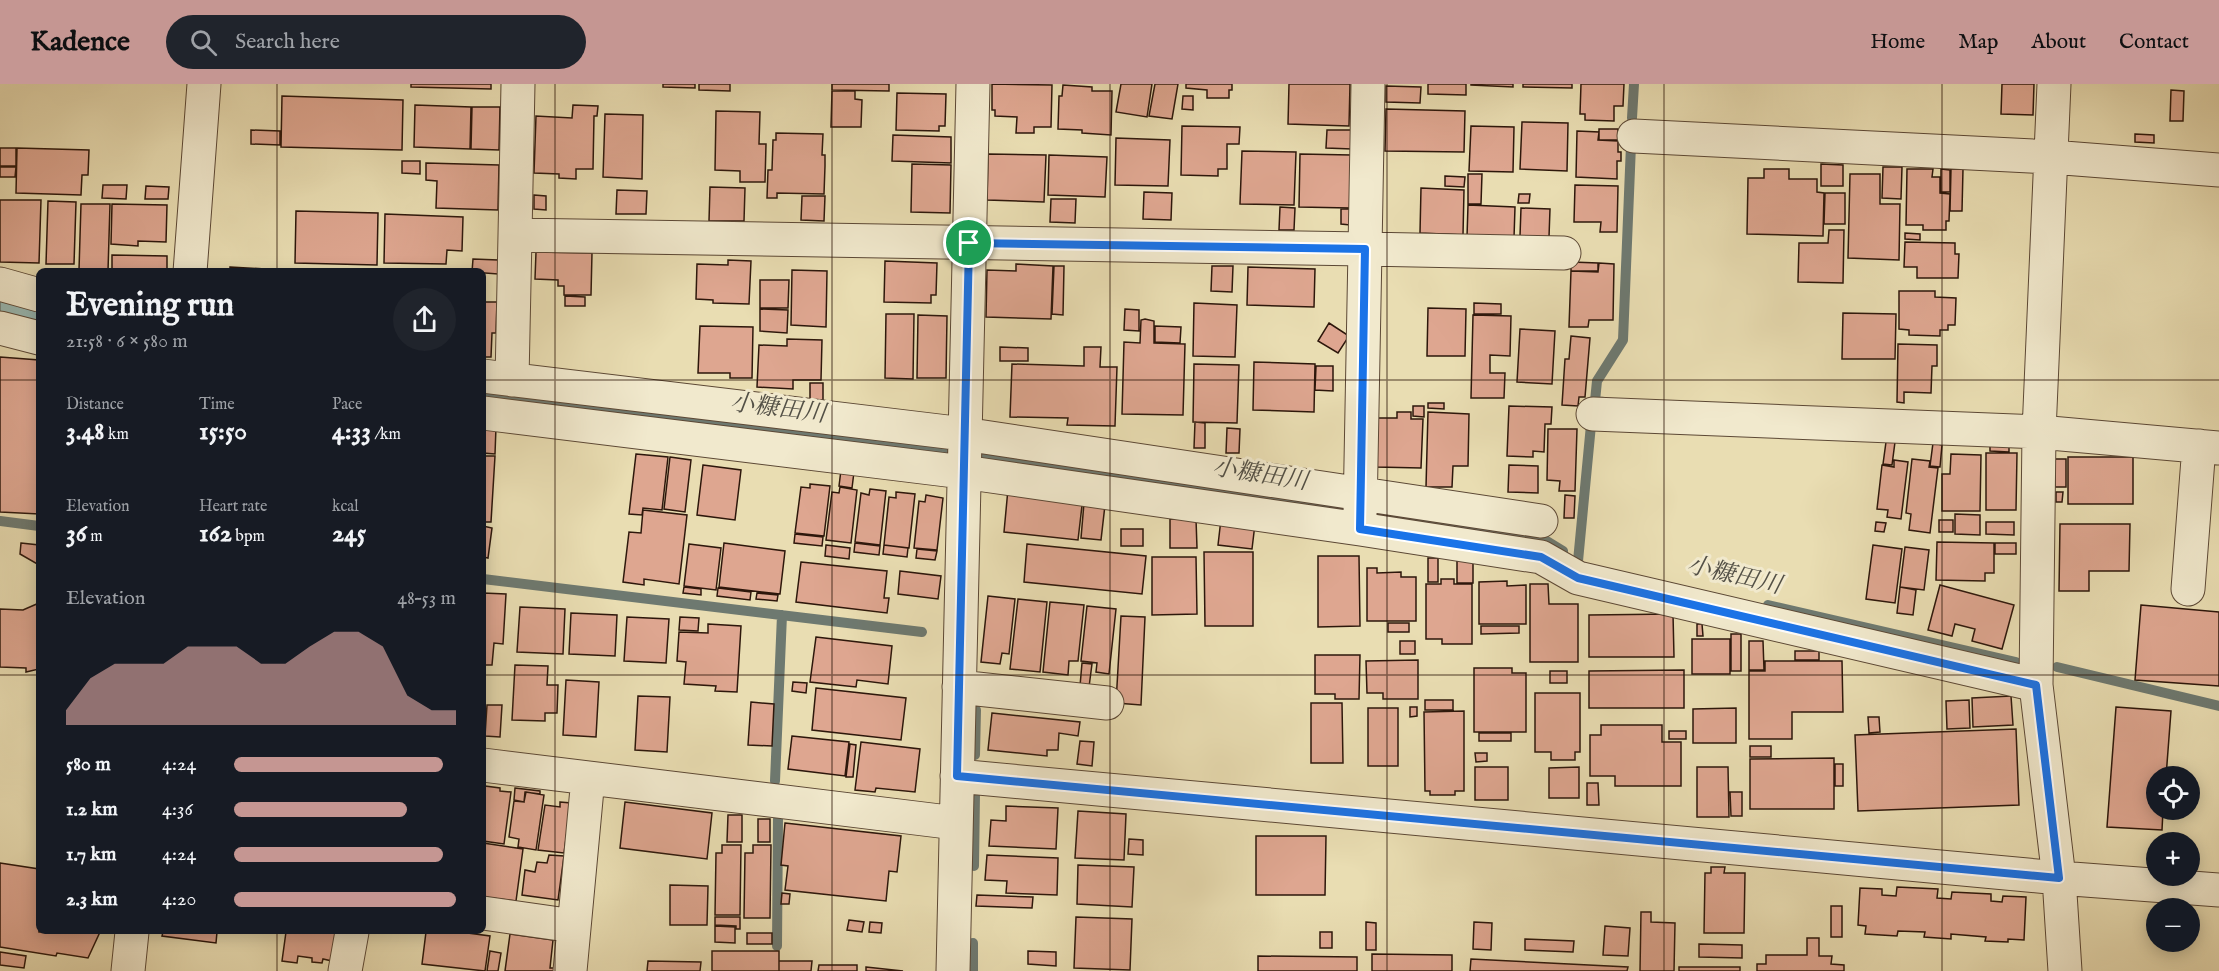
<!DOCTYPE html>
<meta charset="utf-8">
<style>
body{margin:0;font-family:"IM FELL English","Noto Serif JP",serif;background:#20242c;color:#f1f3f6;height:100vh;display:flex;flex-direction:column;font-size:22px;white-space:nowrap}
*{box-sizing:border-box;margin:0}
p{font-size:20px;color:#9ea1a6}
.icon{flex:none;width:33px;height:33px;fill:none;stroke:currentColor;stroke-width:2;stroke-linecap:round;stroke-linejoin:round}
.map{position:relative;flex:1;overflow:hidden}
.details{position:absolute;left:36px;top:184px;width:450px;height:666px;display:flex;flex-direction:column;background:#171b24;border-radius:9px;box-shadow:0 3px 15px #0003}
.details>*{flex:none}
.fabs{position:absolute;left:2146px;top:682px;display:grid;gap:12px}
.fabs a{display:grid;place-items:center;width:54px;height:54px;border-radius:50%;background:#171b24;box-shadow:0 3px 15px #0003;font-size:30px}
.pin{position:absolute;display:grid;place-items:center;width:51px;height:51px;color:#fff;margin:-26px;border:3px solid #fff;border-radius:50%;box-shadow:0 2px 6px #0007}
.round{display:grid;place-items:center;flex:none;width:63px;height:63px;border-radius:32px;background:#20242c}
.head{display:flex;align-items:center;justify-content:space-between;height:102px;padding:0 30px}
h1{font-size:33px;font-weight:800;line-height:45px}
.metrics{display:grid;grid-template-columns:repeat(3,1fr);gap:9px;height:102px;padding:6px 30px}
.metrics div{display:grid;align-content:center}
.metrics b{font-size:26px;font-weight:800}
.metrics small{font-size:16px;font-weight:400}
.metrics p{font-size:16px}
.chart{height:168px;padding:12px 30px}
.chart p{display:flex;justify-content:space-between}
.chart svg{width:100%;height:108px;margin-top:6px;fill:#c59692;opacity:.7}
ul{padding:0 30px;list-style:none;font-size:20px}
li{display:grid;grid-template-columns:96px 72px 1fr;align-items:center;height:45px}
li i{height:15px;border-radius:8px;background:#c59692}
header{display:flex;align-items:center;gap:36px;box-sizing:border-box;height:84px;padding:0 30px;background:#c59692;color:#111}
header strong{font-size:28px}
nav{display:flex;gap:33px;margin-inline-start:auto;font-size:21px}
.search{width:420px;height:54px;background:#20242c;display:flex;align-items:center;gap:15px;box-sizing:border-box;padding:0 21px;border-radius:33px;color:#9ea1a6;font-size:22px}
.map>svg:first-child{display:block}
.water{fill:#99bab4;stroke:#6e7970;stroke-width:1.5}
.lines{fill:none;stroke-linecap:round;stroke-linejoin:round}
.stream{stroke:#6e7970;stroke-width:10}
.building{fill:#dea690;stroke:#2d170b;stroke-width:1.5}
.minor-casing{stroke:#5c4835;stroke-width:35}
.minor{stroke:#f1e9cd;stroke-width:33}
.route-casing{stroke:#fff;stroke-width:12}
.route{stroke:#1a73e8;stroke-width:8}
.grid{fill:none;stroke:#2d170b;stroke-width:1.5;stroke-opacity:0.55}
.labels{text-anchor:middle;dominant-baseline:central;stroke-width:6;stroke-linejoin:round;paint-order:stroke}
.water-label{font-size:24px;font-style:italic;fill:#535046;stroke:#f1e9cd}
</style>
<header>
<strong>Kadence</strong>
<div class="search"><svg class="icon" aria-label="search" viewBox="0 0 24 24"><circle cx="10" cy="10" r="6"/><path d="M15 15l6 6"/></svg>Search here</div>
<nav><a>Home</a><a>Map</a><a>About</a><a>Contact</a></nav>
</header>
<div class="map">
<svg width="2219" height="887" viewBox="0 0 2219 887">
<rect width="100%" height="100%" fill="#e9ddb2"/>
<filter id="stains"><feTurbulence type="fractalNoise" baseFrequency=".00333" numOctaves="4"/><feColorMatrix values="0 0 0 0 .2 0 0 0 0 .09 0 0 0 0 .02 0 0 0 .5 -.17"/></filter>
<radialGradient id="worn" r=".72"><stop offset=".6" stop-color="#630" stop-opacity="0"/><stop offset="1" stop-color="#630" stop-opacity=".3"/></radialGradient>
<path class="water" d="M0 213 39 223V243L0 233Z"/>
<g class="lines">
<path class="stream" d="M1632 34 1634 0
M483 310 1007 373 1545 456 1563 467
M1604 318 1595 317 1597 297 1623 256 1631 61
M0 437 39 442
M1578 477 1591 341
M483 495 922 548
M1768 521 2016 578
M2057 583 2219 622
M975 671 976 626
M775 697 782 531
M974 782 975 710
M777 862 778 735
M973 887V859"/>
</g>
<path class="building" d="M411 0H491V5L411 3Z
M663 0H695V4L663 3Z
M699 0H730V7L699 6Z
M832 0H889V7L832 6Z
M992 0 1052 1 1051 43H1034V49H1016L1017 33 995 32V26H992Z
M1121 0H1152L1147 33 1116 28Z
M1155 0H1178L1172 35 1149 32Z
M1186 0H1232V6H1229V14H1207V6L1186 4Z
M1289 0H1350L1349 42 1288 40Z
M1428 0H1466V11L1428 10Z
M1471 0H1513V3L1471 1Z
M1523 0H1572V4L1523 3Z
M1581 0H1624L1623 22H1614V37L1585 36V30H1580Z
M2002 0H2034L2033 31 2001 30Z
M1063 1 1092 3V7H1112L1111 51 1082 49V46L1058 45 1059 12H1062Z
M1386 2 1421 3 1420 19 1386 18Z
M2171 6 2184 7 2183 37H2170Z
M832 7H855V15L862 16 861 43H831Z
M897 9 946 10 945 42H939V47L896 46Z
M282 12 403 16 402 66 281 63Z
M1183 12H1193V26L1182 25Z
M415 21 471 23 470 65 414 63Z
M573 21 598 22 597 32H594L593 85H576V95L559 94V90L534 89 536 32 572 34Z
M472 23H500L499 66 471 65Z
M1386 25 1465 27 1464 68 1385 67Z
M716 27 760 28 759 60H766L765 98H740V87L715 86Z
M605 30 643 31 642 95 603 93Z
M1522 38 1568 39 1567 87 1520 85Z
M1182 42 1240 43 1239 60H1227V85H1218V92L1181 91Z
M1471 42 1514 43 1513 88 1469 87Z
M1599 45H1618V56H1599Z
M251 46 280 47V61L251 60Z
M1327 46H1352V65L1326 64Z
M1577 47 1599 48 1598 56 1618 57V68H1621V77H1617V95L1576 93Z
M776 49 823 50 822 71H825V82L824 110 777 109V114H767L768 86H772L773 56H776Z
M2135 50 2154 51V59L2135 58Z
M893 51 951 53V79L892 77Z
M1116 54 1170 56 1168 102 1115 101Z
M0 64H16V82H0Z
M17 64 89 66 88 91H82L81 111 16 109Z
M1242 67 1296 68 1294 121 1240 120Z
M988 70 1046 71 1044 118 987 116Z
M1300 70 1351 71 1350 124 1299 123Z
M1049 71 1107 73 1105 113 1048 111Z
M402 77H420V90L402 89Z
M426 79 499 81 498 126 436 124 437 97 426 96Z
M912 80 951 81 950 129 911 128Z
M1821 80 1843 81V102H1821Z
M0 83H16L15 93H0Z
M1883 83H1902L1901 115 1882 114Z
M1764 85H1789V95H1817V108L1824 109 1823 152 1747 150 1748 94H1764Z
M1907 85H1933L1932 93H1940V109L1950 110 1949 137H1946V146H1923V141H1906Z
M1941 85 1950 86V108H1941Z
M1951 85H1963L1962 127H1950Z
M1468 90H1482L1481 120H1468Z
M1850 90H1880V120H1900L1899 176 1848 174Z
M1445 92 1465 93 1464 103 1445 102Z
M103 101H127L126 115 102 114Z
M1575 101 1618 102 1617 148H1600L1601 138H1574Z
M146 102 169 103 168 115H145Z
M710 103 745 104 744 137H709Z
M1421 104 1464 106 1463 151 1420 149Z
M617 106 647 107 646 130H616Z
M1144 108 1172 109 1171 136 1143 135Z
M1825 109H1845V140H1824Z
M1519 110H1530L1529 119H1518Z
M534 111 546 112V126L534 125Z
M802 112H825L824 137 801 136Z
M1051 115H1076L1075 139 1050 138Z
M0 116H41L39 179 0 178Z
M48 117 76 118 74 180H46Z
M81 120H110L108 187 79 186Z
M112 120 167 121 166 158 138 157V162L111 160Z
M1468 121 1515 123 1514 154 1467 153Z
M1280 123 1295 124 1294 146H1279Z
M1521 124 1550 125 1549 153 1520 152Z
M1341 125H1351L1350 141 1341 140Z
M296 127 378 129 377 181 295 179Z
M385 130 463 133 462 167 447 166 446 180 384 179Z
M1829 146H1844L1843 199 1798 198 1799 159H1828Z
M1905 149 1920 150V156L1905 155Z
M1905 158 1955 159V170H1959L1958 194H1917V183H1904Z
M536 168 592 169 591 211H564V202H558V196L535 195Z
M112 171 167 172V188H112Z
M473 175 498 176V190L472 188Z
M728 176 751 177 749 220 713 219V216L696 215 697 180 728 181Z
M885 177 937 179 936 211H931V219L884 218Z
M1571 178 1598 179V187H1571Z
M1599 179 1614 180 1613 236H1589L1588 243H1569L1571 187 1598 188Z
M1016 180 1053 182 1051 235 986 233 987 186 1016 187Z
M1054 182H1064L1063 231 1052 230Z
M1212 182H1233L1232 208 1211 207Z
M230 183 265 185V188H230Z
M1248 183 1315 185 1314 223 1247 221Z
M792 186 827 187 826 243 791 241Z
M760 196H789L788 224H760Z
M1899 207H1935V213L1956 214 1955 241H1948V246H1940V252L1909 251V246L1899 245Z
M565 212 585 213V222H565Z
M483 218H497L496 249H492L491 273H483Z
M1194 219 1237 221 1235 273 1193 272Z
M1474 219 1501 220V230H1474Z
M1428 224 1466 225 1465 272H1427Z
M760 225 788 226 787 249 760 247Z
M1125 225 1139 226V247L1124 246Z
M1843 229 1896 230 1895 275H1842Z
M886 230H914L913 295 885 294Z
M918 231 947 232 946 294H917Z
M1473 231 1511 232 1510 272 1490 271V289H1505L1504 314H1471Z
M1145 235 1154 237V259L1185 260 1183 331 1122 330 1124 258 1140 259 1141 236Z
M1329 239 1349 252 1338 269 1318 257Z
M700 242 753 243 752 294H730V289H698Z
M1155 242 1181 243 1180 259 1155 258Z
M1520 245 1555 247 1552 300 1517 298Z
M1571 252 1590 254 1585 313H1579L1578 322 1562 321 1565 275H1569Z
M787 255 822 256 821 296H793V305L757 303 759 261 787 262Z
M1898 260 1937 261V282H1932L1931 309 1904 308V319L1897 318Z
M1000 263 1028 264V277H1000Z
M1084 263H1101L1100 283H1117L1115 342 1067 341 1068 334 1010 333 1012 280 1084 282Z
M0 273 39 276V430L0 428Z
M1254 278 1315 280 1314 328 1253 326Z
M1194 280 1239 281 1237 339 1193 338Z
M1316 282H1333V307L1315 306Z
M810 299H823V322H810Z
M1428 319H1444V325L1428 324Z
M1413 322H1424V333L1413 332Z
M1509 322 1552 323 1551 340H1545L1544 368 1533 367V373L1507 372Z
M1397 328H1411V335H1423L1421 384 1376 383 1377 334H1397Z
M1428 328 1469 330 1468 382H1453L1452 403H1426Z
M1195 338 1205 339V364H1194Z
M483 343H496L495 370 483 369Z
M1227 344 1240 345 1239 369H1226Z
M1548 345H1577L1575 407H1559L1560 397 1547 396Z
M1886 358H1895L1892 381 1883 380Z
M1933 359 1942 361 1940 383 1930 382Z
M1990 361 2009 362V368L1990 367Z
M1986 369H2017L2016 426H1986Z
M636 370 668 373 662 426 643 424 642 431 629 430Z
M1951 370 1981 371 1980 427H1942V390H1950Z
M483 372H495L491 438H483Z
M670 373 691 376 685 428 664 425Z
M2068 373H2133V420H2068Z
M1912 375 1930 377 1929 383 1938 384 1930 449 1909 446 1911 430 1906 429Z
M2055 375H2066V403H2055Z
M1894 376 1908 378 1901 435 1887 433 1888 426 1877 425 1882 381 1894 383Z
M703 381 741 386 735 436 697 431Z
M1509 381 1538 382V409L1508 408Z
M841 386 854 388 852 404 839 402Z
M810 400 830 402 824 452 795 449 801 403 810 404Z
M840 403 857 406 851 459 826 456 832 408 839 409Z
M870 405 886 407 880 461 855 458 861 409 869 411Z
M1008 405 1083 413 1078 456 1004 448Z
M896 408 915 410 909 464 884 461 889 413 896 414Z
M2056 408H2063L2062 418H2056Z
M926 411 943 414 937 466 914 464 919 417 925 418Z
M1565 411 1575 412 1574 434H1564Z
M1084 419 1105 421 1101 456 1081 454Z
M643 426 687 431 679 500 644 495V501L623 498 629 448 641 449Z
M1955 430 1980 431V451L1955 450Z
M1170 435H1196L1197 464H1170Z
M1221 435 1255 440 1252 465 1218 461Z
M1939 436H1953V448H1939Z
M1876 438 1886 439 1884 448 1875 447Z
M1986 438H2014V451L1986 450Z
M2060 440H2130L2129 487H2089V507H2059Z
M483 442 492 444 488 474 483 473Z
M1121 445H1143V462H1121Z
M795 450 823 453 822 462 794 459Z
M1937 458 1994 459V489H1985V497L1936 496Z
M21 459 39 461V481L20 470Z
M724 459 785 467 780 510 719 503Z
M855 459 880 462 879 471 854 468Z
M1995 459H2016V470H1995Z
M689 460 721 464 716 506 684 502Z
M1027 460 1146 472 1142 510 1024 498Z
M826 461 850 464 849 475 825 472Z
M884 461 908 464 907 473 883 470Z
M1873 461 1902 465 1895 519 1866 515Z
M1905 463 1929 466 1924 506 1900 503Z
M917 465 937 467 935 476 916 474Z
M1204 468H1253V542H1205Z
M1318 472H1359L1360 542 1318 543Z
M1152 473H1196L1197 530 1152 531Z
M1428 474H1438V498H1428Z
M1473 474V499H1457V475Z
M801 478 887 487 884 514H889L887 529 796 518Z
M1367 484H1377V489L1401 488V493H1416V537H1367Z
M900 487 941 492 938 515 898 510Z
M1441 495H1454V500H1472V560H1442V555H1426V500H1441Z
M1507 497V502L1526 501V540H1479V498Z
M1530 500H1548L1549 520H1578V578H1530Z
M1940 501 2014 521 2002 565 1972 557 1975 545 1955 540 1952 552 1928 546Z
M684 503 701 505V511L683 509Z
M1900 503 1916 506 1913 531 1897 529Z
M718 504 751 508 750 516 717 512Z
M483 509 506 510 503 560 494 559 492 581H483Z
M757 509 778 511 777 517 756 515Z
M988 512 1015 515 1009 570 1002 569 1000 580 981 578Z
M1018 515 1047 518 1040 588 1010 585Z
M1050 518 1084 521 1078 577H1069L1068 591 1043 588Z
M39 519V585L26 588V584L0 583V525L23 526Z
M2141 521 2219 528V602L2135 596Z
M1087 522 1116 525 1109 590 1096 588 1097 579 1081 577Z
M520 523 565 525 563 570 517 568Z
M571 529 617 531 615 572 569 570Z
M1673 530 1674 573H1589V531Z
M1121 532 1145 533 1141 621 1116 619Z
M627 533 669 535 666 579 624 577Z
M680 533 699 534 698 547 679 546Z
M1388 539H1409V548H1388Z
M708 540 741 542 737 608 715 607 716 602 684 600 686 578 677 577 679 548 708 549Z
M1697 540H1702L1703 552H1697Z
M1481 542H1519V549L1481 550Z
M1731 550H1741V587H1731Z
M816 553 892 562 888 600 857 596 856 603 810 598Z
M1692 555H1730V590H1692Z
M1400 557H1415V570H1400Z
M1749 557H1763L1764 586H1749Z
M1795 567H1819V576H1795Z
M1315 571H1360L1359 615H1335V610H1315Z
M1418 576V615H1383V609H1367L1366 577Z
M1765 577H1842L1843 628H1792V655H1749V587H1765Z
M1082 579 1092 580 1089 603 1080 602Z
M515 581 548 582 547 601H558L557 629H545V637L512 636Z
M1474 584H1512V589H1526V648H1474Z
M1684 586V624H1589V587Z
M1550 587H1567V599H1550Z
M566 596 599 598 596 653 563 651Z
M793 598 807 599 806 609 792 607Z
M816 604 906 614 901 656 812 646Z
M1535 609H1580V668H1575V676H1551V668H1535Z
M638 612 670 613 667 668 635 666Z
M2011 612 2013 641 1973 643 1972 614Z
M1425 616H1453V626H1425Z
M1969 616 1970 644 1947 645 1946 617Z
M751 618 774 620 772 662 748 661Z
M1311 619H1342L1343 679H1311Z
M487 621H502L500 653 485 652Z
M1410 623H1417V632L1410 633Z
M2116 623 2171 627 2166 693H2157V726H2163L2162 746 2107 743Z
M1368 624H1398V682H1368Z
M1736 624V659H1693V625Z
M1464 627V707H1455V711H1430V707H1425L1424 628Z
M992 629 1080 638 1078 652 1059 649 1058 666H1047V672L988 666Z
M1868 633H1879L1880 648 1869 649Z
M1601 641H1662V658H1681V702H1615V692H1590V651H1601Z
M2016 645 2019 721 1858 727 1855 651Z
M1669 647H1686V655H1669Z
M1479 649H1511V657H1479Z
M792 652 849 658 845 692 788 685Z
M1080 657 1094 658 1092 682 1077 680Z
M861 658 920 665 915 708 876 704 875 708 855 706Z
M850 660 856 661 853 693H846Z
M1750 662H1771V673H1750Z
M1475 669H1487V677L1476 678Z
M1834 674V725H1750V675Z
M1835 680H1843V702H1835Z
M1475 683H1508V716H1475Z
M1579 683V714H1549V684Z
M1697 683H1728L1729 733H1697Z
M1587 699H1598L1599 721H1587Z
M485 702 500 704V707L511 708 504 760 483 757Z
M515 704 540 707V710L525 708 524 718 514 716Z
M526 708 544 711 536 766 518 763 519 755 509 753 514 717 524 718Z
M1730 708H1742V732H1731Z
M560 718 571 719 564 769 538 766 545 721 560 723Z
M625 718 712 729 707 775 620 764Z
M1006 722 1058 724 1056 765 989 762 991 736 1006 737Z
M1078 727 1126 730 1124 776 1075 774Z
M728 731H742V758H727Z
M758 735H770V758H758Z
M785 739 901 752 897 788 889 787 886 817 785 806 788 782 781 781Z
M1256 752H1326L1325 811H1256Z
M1129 755 1143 756V771L1128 770Z
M483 759 523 765 516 817 483 813Z
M722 761H741L740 831H715L716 769H722Z
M753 761H771L770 834H744L745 769H753Z
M549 771 564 772 558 816 522 811 525 786 535 788 537 778 547 779Z
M987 771 1058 774 1057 811 1006 809 1007 797 985 796Z
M0 779 39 785V848H100L88 874 57 869 56 872 0 863Z
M1078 781 1134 783 1132 823 1077 820Z
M1711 783H1725L1724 789H1745L1744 849H1704L1705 789H1711Z
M670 801 708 802 707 841H670Z
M1897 803 1938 805 1937 814 1951 815 1952 808 1991 810V817L2002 818 2003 812 2026 813 2024 856 2008 855V858L1985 857 1986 853 1951 850V855L1924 853 1925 848 1898 847 1897 852 1865 850 1866 842 1858 841 1860 804 1882 805V811L1896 812Z
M782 809 790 810 789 820H781Z
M977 811 1033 813 1032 824 976 822Z
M1831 822H1842V853H1831Z
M1641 828H1651V838L1675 839 1674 887H1640Z
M715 833H740V845H736V842L715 841Z
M1076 833 1132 835 1130 886 1074 884Z
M849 836 864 838 862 848 847 846Z
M870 838 882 839 881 849 869 848Z
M1366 838 1376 839V866H1366Z
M1474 838 1492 839 1491 866 1473 865Z
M715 842 735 843V859L715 858Z
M1605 842 1630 844 1628 872 1603 871Z
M163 848H217L216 859 162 852Z
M286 848H336L332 877 323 875 322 879 312 878V874L298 872 297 879 282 877Z
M426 848H460L490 852 485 887 422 880Z
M1320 848H1332V864H1320Z
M747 849H772V860H747Z
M510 850 553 856 550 884H556V887H505Z
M1807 854H1819V872H1832L1831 880 1844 881V887H1757V880H1766V871H1807Z
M1525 855 1574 857 1573 868 1525 866Z
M1699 860 1742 861V874L1699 873Z
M490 867 501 869 498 887H487Z
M712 867H779V887H712Z
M1028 867 1056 868V882L1028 880Z
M0 868 26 872 24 884 0 881Z
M1372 870 1452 871V887H1372Z
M1258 872 1357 873V887H1258Z
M1471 875 1628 883 1627 887H1470Z
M648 877 701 878 700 887H647Z
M779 877H812L811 887H779Z
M819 881H857V887H818Z
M866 883 903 887H866Z
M1679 883H1740V887H1679Z"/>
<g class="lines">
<defs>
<path id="minor" d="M518 0 515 151 1365 165 1368 0
M2054 0 2039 348 2036 601 2059 794 2065 887
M1634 52 2051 73 2219 86
M190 188 204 0
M0 200 39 211
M0 244 39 254
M483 292 964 350 1541 437
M512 296 515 151
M483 329 963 388 1360 445 1541 473 1578 494 2036 601
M1593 330 2039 348 2219 364
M1360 431 1365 165 1564 169
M2188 505 2199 362
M959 603 1107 619
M483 681 956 739
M957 692 2059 794 2219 806
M483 829 574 842
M128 887 132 848
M345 887 352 848
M570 887 588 694
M953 887 973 0"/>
</defs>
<use href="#minor" class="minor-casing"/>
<use href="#minor" class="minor"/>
</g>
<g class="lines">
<defs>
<path id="route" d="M969 159 1365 165 1360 445 1541 473 1578 494 2036 601 2059 794 957 692Z"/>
</defs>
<use href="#route" class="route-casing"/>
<use href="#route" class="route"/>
</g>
<path class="grid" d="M277 0V188M555 0V887M832 0V887M1110 0V887M1387 0V887M1664 0V887M1942 0V887M0 296H39M483 296H2219M0 591H39M483 591H2219M277 848V887"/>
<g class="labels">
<g class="water-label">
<text transform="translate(778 325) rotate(7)">小糠田川</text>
<text transform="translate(1260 391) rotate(9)">小糠田川</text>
<text transform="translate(1734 492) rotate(13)">小糠田川</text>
</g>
</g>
<rect width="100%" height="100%" filter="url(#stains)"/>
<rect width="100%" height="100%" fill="url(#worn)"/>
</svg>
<div class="fabs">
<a><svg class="icon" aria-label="locate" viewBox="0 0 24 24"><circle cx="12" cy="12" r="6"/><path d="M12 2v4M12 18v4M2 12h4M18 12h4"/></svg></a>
<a>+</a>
<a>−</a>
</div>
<div class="pin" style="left:969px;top:159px;background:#1e9e55"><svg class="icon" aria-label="arrive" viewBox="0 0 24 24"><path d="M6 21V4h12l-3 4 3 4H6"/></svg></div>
<section class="details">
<div class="head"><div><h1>Evening run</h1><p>21:58 · 6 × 580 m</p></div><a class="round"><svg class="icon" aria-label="share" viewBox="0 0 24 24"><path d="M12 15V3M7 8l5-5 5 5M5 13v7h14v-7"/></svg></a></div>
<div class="metrics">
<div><p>Distance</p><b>3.48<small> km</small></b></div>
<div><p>Time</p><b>15:50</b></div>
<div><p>Pace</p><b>4:33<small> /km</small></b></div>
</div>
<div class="metrics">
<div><p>Elevation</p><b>36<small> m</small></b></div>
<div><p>Heart rate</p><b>162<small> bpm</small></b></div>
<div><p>kcal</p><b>245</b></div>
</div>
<div class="chart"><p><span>Elevation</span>48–53 m</p>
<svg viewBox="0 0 160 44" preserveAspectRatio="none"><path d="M0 44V38L10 25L20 19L30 19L40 19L50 12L60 12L70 12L80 19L90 19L100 12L110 6L120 6L130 12L140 32L150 38L160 38V44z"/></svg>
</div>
<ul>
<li><b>580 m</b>4:24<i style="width:94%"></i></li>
<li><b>1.2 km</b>4:36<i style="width:78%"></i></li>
<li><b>1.7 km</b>4:24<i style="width:94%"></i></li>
<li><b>2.3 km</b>4:20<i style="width:100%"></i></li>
</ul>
</section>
</div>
